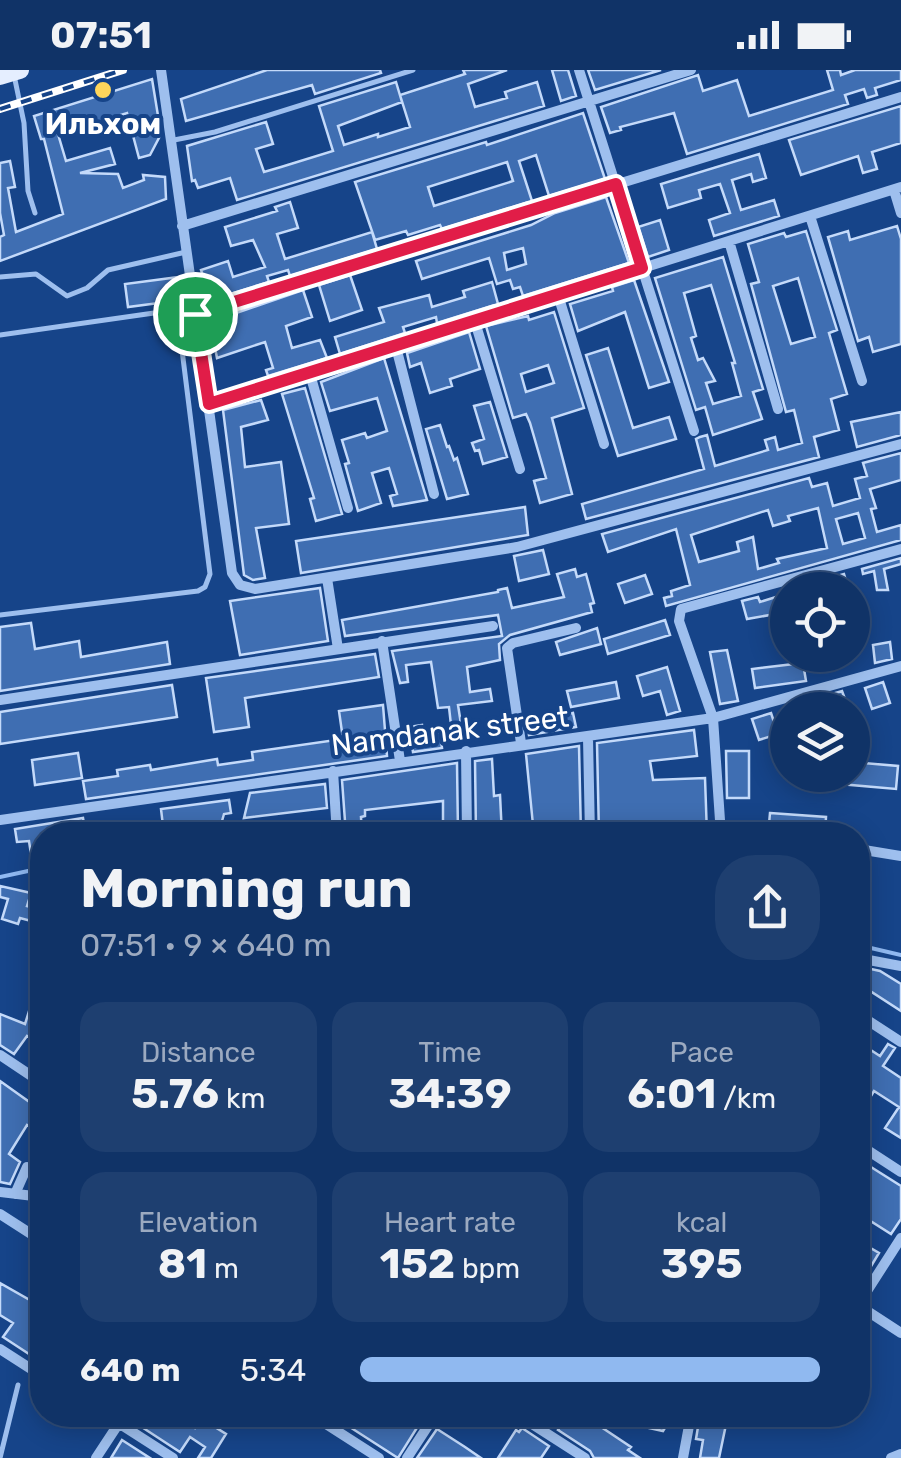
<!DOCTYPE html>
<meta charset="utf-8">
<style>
body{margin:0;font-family:Rubik,sans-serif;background:#1e3f70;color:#f1f3f6;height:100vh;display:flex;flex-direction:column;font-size:38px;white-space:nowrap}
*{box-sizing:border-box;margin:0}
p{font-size:32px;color:#9caac0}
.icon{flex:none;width:55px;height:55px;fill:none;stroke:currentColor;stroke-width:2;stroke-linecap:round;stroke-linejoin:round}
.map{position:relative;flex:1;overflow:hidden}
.sheet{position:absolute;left:30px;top:752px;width:840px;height:605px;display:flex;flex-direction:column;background:#103367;border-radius:40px;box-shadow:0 5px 25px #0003,0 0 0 2px #304e7b}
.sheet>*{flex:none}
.fabs{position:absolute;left:770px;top:502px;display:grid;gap:20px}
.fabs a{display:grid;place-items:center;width:100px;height:100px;border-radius:50%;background:#103367;box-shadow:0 5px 25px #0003,0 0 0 2px #304e7b;font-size:50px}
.pin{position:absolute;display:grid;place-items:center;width:85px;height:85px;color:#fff;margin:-42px;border:5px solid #fff;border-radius:50%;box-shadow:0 2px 10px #0007}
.round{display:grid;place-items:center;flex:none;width:105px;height:105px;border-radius:40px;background:#1e3f70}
.summary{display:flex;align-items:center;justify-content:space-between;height:170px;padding:0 50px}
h1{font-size:55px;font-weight:700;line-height:75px}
.stats{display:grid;grid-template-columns:repeat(3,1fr);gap:15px;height:170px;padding:10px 50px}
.stats div{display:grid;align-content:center;border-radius:25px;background:#1e3f70;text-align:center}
.stats b{font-size:42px;font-weight:700}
.stats small{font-size:28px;font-weight:400}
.stats p{font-size:28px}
ul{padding:0 50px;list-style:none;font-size:32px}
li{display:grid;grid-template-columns:160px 120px 1fr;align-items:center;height:75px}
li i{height:25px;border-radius:12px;background:#90b9f0}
.status{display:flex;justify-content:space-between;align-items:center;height:70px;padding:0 50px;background:#103367;direction:ltr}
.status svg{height:28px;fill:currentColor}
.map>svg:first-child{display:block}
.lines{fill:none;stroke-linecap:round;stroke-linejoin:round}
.stream{stroke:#90b9f1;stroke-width:4}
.building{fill:#3f6eb2;stroke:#c4dafa;stroke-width:2.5;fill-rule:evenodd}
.service{stroke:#9ebfee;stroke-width:5}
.minor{stroke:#9ebfee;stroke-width:10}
.primary{stroke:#e5eeff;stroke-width:18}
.rail-casing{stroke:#fff;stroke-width:8}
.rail{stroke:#164489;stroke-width:4;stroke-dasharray:11;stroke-linecap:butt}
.route-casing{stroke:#fff;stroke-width:20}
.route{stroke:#e11d48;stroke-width:12}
.poi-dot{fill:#ffd65b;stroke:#164489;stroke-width:4}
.labels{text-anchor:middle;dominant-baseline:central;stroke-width:8;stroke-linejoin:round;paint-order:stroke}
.poi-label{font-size:30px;font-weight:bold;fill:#fff;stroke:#164489}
.street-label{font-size:30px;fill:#fff;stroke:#164489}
</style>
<div class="status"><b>07:51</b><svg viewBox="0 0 49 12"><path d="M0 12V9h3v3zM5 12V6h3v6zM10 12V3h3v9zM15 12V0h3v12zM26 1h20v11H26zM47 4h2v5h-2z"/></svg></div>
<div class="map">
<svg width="901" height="1388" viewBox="0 0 901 1388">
<rect width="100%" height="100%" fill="#164489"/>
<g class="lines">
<path class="stream" d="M0 807 42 798
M858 875 901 885"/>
</g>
<path class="building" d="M267 0H380L381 3 315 24 312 15 186 51 181 29Z
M463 0H507L468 14 475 37 507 28 505 22 537 12 544 36 237 130 230 108 198 118 195 110 192 111 187 76 266 52 273 74 256 79 264 102 281 97 333 81 319 36 396 12 402 32 338 56 344 75 378 64V67L410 57 400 25 465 4Z
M552 0H568L576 26 561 31Z
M588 0H661L595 20Z
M827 0H840L841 5 855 0H901V10L875 18 877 25 867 28 864 19 845 25 848 34 687 84 674 43 620 57 621 60 610 63 601 37 698 5 703 21 737 10 749 46 833 20Z
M152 9 161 64 150 85 139 88 127 43 58 64 66 91 110 78 115 94 80 103 118 104 123 118 144 110 143 105 165 107 166 129 0 191V167L4 165 0 143V93L10 91 15 117 8 118 16 162 63 144 44 69H41L34 46Z
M901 36V73L872 82 877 99 863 103 858 86 801 105 789 70Z
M583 43 605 109 549 126 536 85 519 91 532 131 442 159 440 155 408 165 406 161 375 170 355 112 486 72 487 75ZM507 92 513 111 434 136 428 117Z
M759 84 766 108 753 112 751 104 732 110 741 140 774 130 779 146 714 166 709 150 730 143 720 114 699 120 701 128 668 138 661 114Z
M606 127 629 193 523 226 520 217 513 219 510 210 497 214 489 188 422 209 416 191 531 155 555 143ZM523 178 526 194 507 200 504 183Z
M290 132 298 158 277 164 285 189 372 162 377 179 290 206 288 200 267 206 269 212 211 230 201 200 228 191 233 207 265 197 253 170 231 176 225 157 277 141 275 137Z
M660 150 669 180 648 187 638 157Z
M897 156 901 169V274L873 282 869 267 858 271 828 167 848 161 850 170Z
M806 161 837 260 829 263 847 324 831 329 839 360 814 367 819 387 586 449 582 434 704 399 696 369 700 367 707 365 715 396 768 380 765 370 775 367 778 380 802 373 794 340 786 342 751 214 759 212 748 174 784 163 786 167ZM798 208 815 267 791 274 773 216Z
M723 187 763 319 753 322 762 349 713 365 705 337 696 340 655 208ZM711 215 735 293H732L741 326 713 334 706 313 715 311 703 288 698 290 691 268 696 266 684 223Z
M350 205 362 240 330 251 319 215Z
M179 207 182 230 128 237 125 214Z
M634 210 669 312 649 318 625 242 578 261 570 234 613 221 612 217Z
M492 212 498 234 437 253 436 247 403 257 405 263 340 284 335 267 384 252 379 238 429 225 432 237 465 227 463 221Z
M303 220 312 247 286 256 292 278 320 270 327 288 268 306 266 300 273 298 265 272 217 288 210 252Z
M554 242 584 338 552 348 572 424 540 433 534 411 546 408 530 353 526 344 513 348 486 256 528 246 529 250ZM548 295 554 313 526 322 521 304Z
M469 262 480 299 450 309 452 316 430 323 421 293 410 297 407 283Z
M608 278 633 358 669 347 676 369 618 386 586 285Z
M384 288 427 430 393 436 390 426 397 424 389 398 372 403 381 433 358 441 345 394 349 393 342 370 365 363 367 368 387 361 377 328 330 341 321 312Z
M305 318 342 444 316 451 310 429 314 428 282 324Z
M261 330 268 350 241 357 245 397 281 392 289 454 256 458 265 508 253 510 244 505 223 340Z
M490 332 507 387 483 394 479 380 475 381 472 373 484 369 474 336Z
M901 342V365L857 377 851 352Z
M440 355 447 377 449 376 454 390 457 388 468 424 447 429 426 359Z
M901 383V410L870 419 876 438 871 439 877 462 901 455V470L666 536 664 528 672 526 671 521 690 515 676 459 608 482 602 464 809 408 812 417 827 413 833 436 860 428 855 409 867 406 863 393ZM818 438 827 478 777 489 779 493 758 499 753 467 737 472 739 481 699 492 691 465 768 440 773 456 790 451 788 446ZM858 443 865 468 843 474 836 449Z
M525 437 528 465 301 503 296 471Z
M543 480 549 504 519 511 514 486Z
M901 488V494L884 499 888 520H877L874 501 863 504 862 499Z
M575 499 577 507 586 504 594 533 590 534 592 542 510 565 499 574 500 590 467 597 470 622 490 619 492 631 458 635 461 654 451 655 449 637 438 638 431 592 406 595 408 612 400 613 392 581 502 566 498 545 345 566 342 550 498 522V520L507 518 512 538 564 527 557 504Z
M844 504 849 520H821L818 511Z
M645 505 652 524 625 533 618 514Z
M320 518 328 571 240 585 230 531Z
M782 525 787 542 747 549 742 531 758 527 760 532Z
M665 550 670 565 608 584 604 569Z
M31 553 35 579 79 571 81 587 167 572 170 594 0 621V557Z
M597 558 601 574 560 585 556 572Z
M890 572 892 589 875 593 873 575Z
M727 580 738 631 720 634 710 582Z
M375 584 379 607 245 628 249 657 214 662 206 608Z
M803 593 806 611 755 618 752 599Z
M667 597 680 641 667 645 660 621 643 626 637 606Z
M616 612 619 628 571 637 567 621Z
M883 612 890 633 872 639 865 618Z
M172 615 177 647 0 674V642Z
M842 621 849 640H784L798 634Z
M383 635 387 686 86 729 83 711 118 706 117 700 150 695 151 700 217 689 218 695 253 690 252 682 343 669 339 641Z
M573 643 576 657 529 665 527 651Z
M771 643 778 664 759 670 752 649Z
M422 655 423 664 440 662 442 678 413 682 409 657Z
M694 660 697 686 650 691 653 710 705 708 707 765H599L597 673Z
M579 676 581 765H534L526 684Z
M726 681H749V728H727Z
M78 683 82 708 35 715 32 690Z
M492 689 494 726 500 725 502 765H476L475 691Z
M852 692 898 696 896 719 840 714 841 705H852Z
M457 693 458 764H443V731L365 740V746L361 747 362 765H346L342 710Z
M325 714 327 738 244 748 250 723Z
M229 730 231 743 224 744 218 765H199L203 753 163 756 161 739Z
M770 743 826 747 825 765H768Z
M83 748 85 760 42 765V803L34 804 29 771 17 772 15 759Z
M0 816 31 823 27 836 35 838 31 851 20 848 18 854 2 849 8 829 0 827Z
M871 899 880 901 901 914V941L861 915Z
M35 922 42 925 41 960 36 972 27 966 14 984 0 975V944L25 954Z
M888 974 895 978 883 996 901 1008V1068L885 1058 899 1037 874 1021 858 1047V983L863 975 880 986Z
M0 1011 42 1041V1065L27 1055 9 1084 20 1092 10 1114 0 1112Z
M863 1092 901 1116V1149L891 1164 858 1143V1100Z
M862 1173 879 1183 867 1203 858 1198V1181Z
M0 1213 42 1237V1264L29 1284 3 1267 13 1253 0 1245Z
M139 1345H174L195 1358 202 1349 226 1364 211 1388H198L205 1377 190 1367 180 1382 134 1352Z
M351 1345H377L394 1356 401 1345H425L398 1388 345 1354Z
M568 1345H577L593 1356 595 1353 631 1377 628 1380 640 1388H594L590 1381 558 1360Z
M642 1345H673L663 1361 635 1355Z
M700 1345H728L719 1388H700L703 1370 696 1369Z
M522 1358 549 1376 541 1388H498L516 1360 519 1362Z
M437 1359 465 1377 481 1388H417Z
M122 1370 150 1388H111Z"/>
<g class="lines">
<path class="service" d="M14 5 24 53 28 121 35 143
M174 70 215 62 413 0
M0 207 36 204 67 226 87 218 108 200 186 182
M0 265 161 242 172 244 179 256 210 504 205 517 198 521 0 545
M35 1008 42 980
M0 1388 18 1315"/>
<path class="minor" d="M161 0 232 503 240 515 255 519 517 477 901 374
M579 0 694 361
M894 120 901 143
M810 146 862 311
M182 156 691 0
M729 171 778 339
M558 225 604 374
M195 244 901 27
M475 252 520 399
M396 277 434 424
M310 304 348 438
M209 334 901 117
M327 508 338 579
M382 571 400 691
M0 630 493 556
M588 668 590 765
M521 673 507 578 513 573 576 558
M466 681 467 765
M333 701 337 765
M0 750 713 648 901 596
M721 765 713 648 679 551 681 539 901 479
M858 779 901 786
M858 888 901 896
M858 944 901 972
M0 985 42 1013
M858 1074 901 1102
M0 1122 42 1127
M15 1124 27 1097
M0 1144 42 1171
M858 1235 901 1168
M858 1235 901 1263
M0 1279 42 1306
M106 1345 173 1388
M312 1345 379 1388
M518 1345 585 1388
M96 1388 119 1353
M407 1388 435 1345
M683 1388 691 1345
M891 1388 901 1384"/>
<path class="primary" d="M0 6 20 0"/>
<defs>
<path id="rail" d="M0 39 123 0"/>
</defs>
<use href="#rail" class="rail-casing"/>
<use href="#rail" class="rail"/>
</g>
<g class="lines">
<defs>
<path id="route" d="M616 114 642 198 209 334 195 244Z"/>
</defs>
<use href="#route" class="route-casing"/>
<use href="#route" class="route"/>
</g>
<circle class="poi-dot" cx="103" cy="20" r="10"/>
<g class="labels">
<g class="poi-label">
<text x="103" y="54">Ильхом</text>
</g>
<g class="street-label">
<text transform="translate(450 661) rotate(-7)">Namdanak street</text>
</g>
</g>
</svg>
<div class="fabs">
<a><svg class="icon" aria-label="locate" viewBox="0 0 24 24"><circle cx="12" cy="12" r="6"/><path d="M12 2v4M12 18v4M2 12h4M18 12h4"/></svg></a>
<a><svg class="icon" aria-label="layers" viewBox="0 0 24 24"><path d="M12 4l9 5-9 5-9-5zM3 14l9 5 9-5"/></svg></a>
</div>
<div class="pin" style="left:195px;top:244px;background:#1e9e55"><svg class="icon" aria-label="arrive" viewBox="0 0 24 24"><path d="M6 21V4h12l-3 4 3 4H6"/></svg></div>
<section class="sheet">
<div class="summary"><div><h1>Morning run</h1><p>07:51 · 9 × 640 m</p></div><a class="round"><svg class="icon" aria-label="share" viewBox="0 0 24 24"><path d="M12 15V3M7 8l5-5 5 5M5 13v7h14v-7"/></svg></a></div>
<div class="stats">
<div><p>Distance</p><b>5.76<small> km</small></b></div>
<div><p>Time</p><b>34:39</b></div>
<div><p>Pace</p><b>6:01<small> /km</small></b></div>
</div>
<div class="stats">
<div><p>Elevation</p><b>81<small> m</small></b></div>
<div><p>Heart rate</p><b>152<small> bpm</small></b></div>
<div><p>kcal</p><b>395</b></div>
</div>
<ul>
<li><b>640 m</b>5:34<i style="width:100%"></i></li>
</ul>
</section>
</div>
